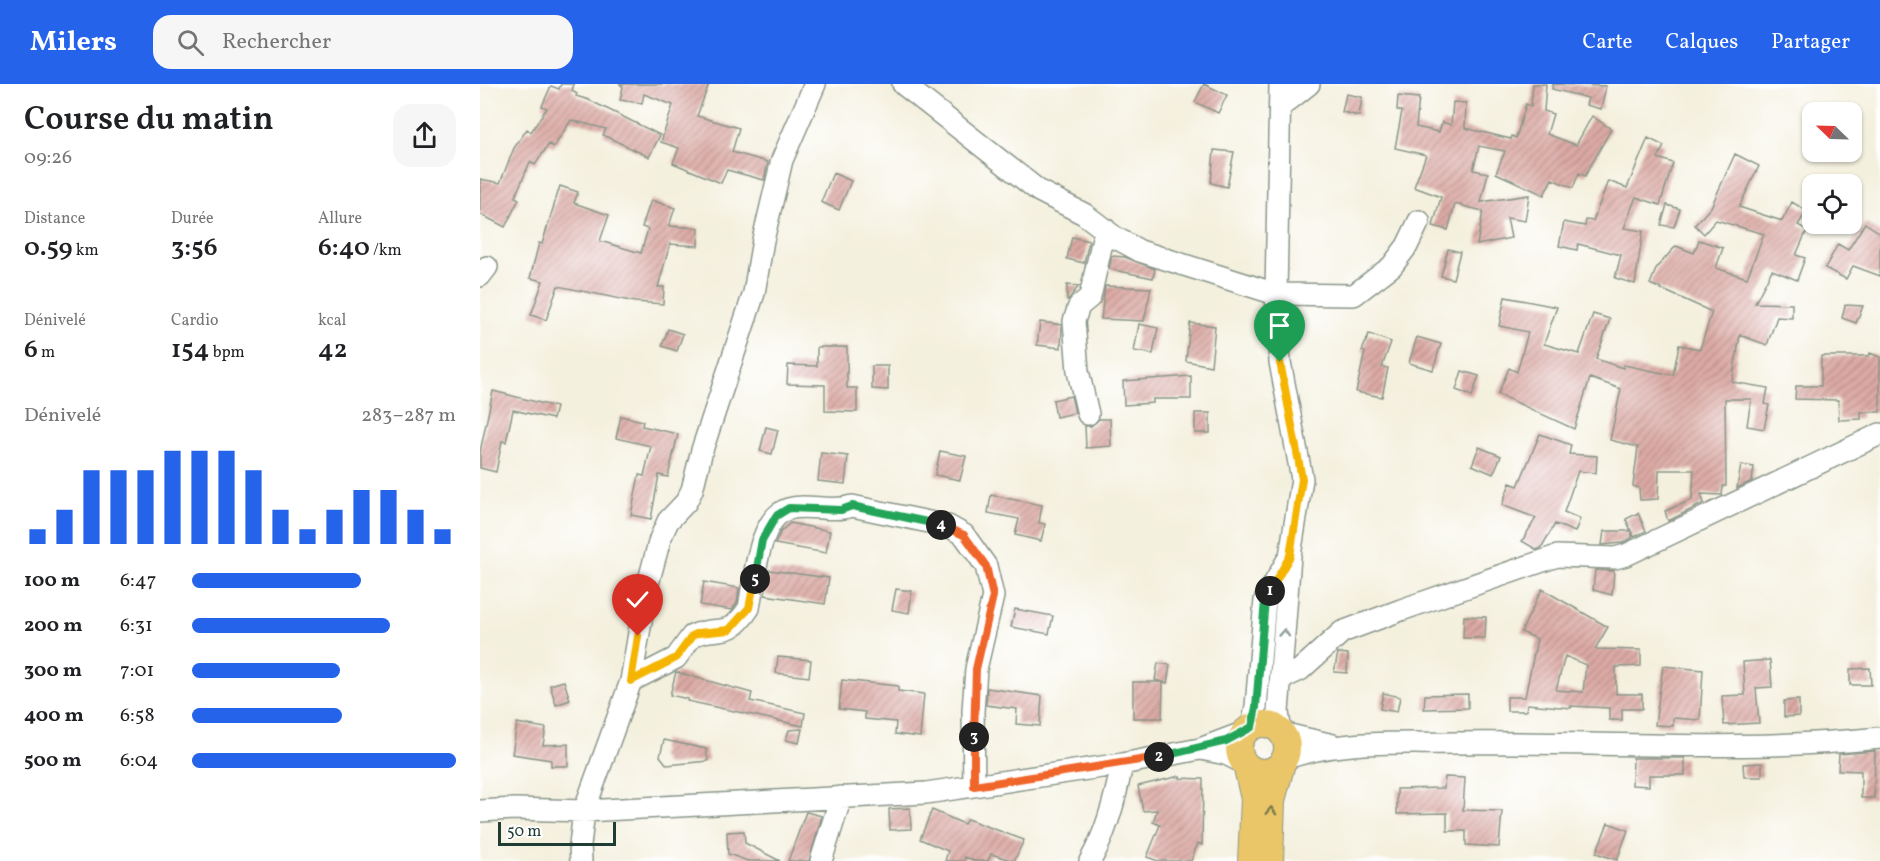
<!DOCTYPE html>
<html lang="fr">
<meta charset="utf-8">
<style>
body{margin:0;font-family:Vollkorn,serif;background:#f6f6f6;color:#202124;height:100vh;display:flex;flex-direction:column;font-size:22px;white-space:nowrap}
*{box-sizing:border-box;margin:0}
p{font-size:20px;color:#757577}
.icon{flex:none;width:33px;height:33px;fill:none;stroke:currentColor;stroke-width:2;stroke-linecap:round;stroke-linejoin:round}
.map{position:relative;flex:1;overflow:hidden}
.sheet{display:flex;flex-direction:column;background:#fff;width:480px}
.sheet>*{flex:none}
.needle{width:39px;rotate:293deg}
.controls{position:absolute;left:1322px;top:18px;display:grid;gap:12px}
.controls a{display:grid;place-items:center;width:60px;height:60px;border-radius:12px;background:#fff;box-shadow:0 2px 4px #0004;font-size:30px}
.scale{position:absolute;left:18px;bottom:15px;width:118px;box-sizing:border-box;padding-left:6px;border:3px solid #1f3d34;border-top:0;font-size:16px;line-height:21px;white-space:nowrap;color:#1f3d34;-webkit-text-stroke:4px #fff;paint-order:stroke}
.pin{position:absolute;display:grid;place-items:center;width:51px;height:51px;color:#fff;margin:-62px -26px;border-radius:50% 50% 50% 0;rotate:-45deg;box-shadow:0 0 6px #0007}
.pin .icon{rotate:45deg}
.km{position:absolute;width:30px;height:30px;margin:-15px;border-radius:50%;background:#222;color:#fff;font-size:16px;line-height:30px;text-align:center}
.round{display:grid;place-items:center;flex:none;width:63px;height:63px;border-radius:18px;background:#f6f6f6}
.headline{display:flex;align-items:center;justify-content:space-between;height:102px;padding:0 24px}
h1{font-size:33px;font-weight:600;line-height:45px}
.metrics{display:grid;grid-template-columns:repeat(3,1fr);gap:9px;height:102px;padding:6px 24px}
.metrics div{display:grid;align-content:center}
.metrics b{font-size:26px;font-weight:600}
.metrics small{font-size:16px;font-weight:400}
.metrics p{font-size:16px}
.chart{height:168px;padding:12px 24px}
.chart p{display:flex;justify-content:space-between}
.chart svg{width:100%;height:108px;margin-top:6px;stroke:#2563eb;stroke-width:6}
ul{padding:0 24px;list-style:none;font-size:20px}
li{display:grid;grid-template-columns:96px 72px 1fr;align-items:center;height:45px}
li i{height:15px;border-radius:8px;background:#2563eb}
header{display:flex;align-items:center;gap:36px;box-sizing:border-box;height:84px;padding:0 30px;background:#2563eb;color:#fff}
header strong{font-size:28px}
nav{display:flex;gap:33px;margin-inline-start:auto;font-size:21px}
.search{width:420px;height:54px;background:#f6f6f6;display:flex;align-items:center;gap:15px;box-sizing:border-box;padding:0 21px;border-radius:18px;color:#757577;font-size:22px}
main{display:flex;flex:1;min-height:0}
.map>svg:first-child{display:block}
.building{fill:url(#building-hatch);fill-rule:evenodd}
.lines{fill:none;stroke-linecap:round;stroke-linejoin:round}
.minor-casing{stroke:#8a9689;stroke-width:24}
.major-casing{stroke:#8a9689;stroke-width:28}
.minor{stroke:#fff;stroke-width:21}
.major{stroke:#eac669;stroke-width:26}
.oneway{stroke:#8f9e9a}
.oneway2{stroke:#7a7b4c}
.split-1-casing{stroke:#fff;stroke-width:12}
.split-2-casing{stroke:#fff;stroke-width:12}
.split-3-casing{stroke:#fff;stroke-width:12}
.split-4-casing{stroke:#fff;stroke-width:12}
.split-5-casing{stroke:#fff;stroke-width:12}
.split-6-casing{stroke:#fff;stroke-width:12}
.split-1{stroke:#f5b400;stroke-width:8}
.split-2{stroke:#22a559;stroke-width:8}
.split-3{stroke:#f0652b;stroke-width:8}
.split-4{stroke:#f0652b;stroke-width:8}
.split-5{stroke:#22a559;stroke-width:8}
.split-6{stroke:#f5b400;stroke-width:8}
</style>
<header>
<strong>Milers</strong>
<div class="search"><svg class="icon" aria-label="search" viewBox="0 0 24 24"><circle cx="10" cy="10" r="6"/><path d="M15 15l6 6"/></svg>Rechercher</div>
<nav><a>Carte</a><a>Calques</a><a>Partager</a></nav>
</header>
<main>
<section class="sheet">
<div class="headline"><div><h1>Course du matin</h1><p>09:26</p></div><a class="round"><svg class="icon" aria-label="share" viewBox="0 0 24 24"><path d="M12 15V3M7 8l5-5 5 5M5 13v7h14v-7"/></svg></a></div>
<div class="metrics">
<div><p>Distance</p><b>0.59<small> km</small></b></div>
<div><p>Durée</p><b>3:56</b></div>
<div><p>Allure</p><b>6:40<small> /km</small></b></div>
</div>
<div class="metrics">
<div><p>Dénivelé</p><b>6<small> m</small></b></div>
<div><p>Cardio</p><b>154<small> bpm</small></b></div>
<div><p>kcal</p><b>42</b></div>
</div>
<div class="chart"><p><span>Dénivelé</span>283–287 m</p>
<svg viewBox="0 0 160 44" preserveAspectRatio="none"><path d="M5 44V38M15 44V30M25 44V14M35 44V14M45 44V14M55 44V6M65 44V6M75 44V6M85 44V14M95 44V30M105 44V38M115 44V30M125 44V22M135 44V22M145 44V30M155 44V38"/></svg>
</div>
<ul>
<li><b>100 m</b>6:47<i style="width:64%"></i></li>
<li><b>200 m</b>6:31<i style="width:75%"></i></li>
<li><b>300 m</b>7:01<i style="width:56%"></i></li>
<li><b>400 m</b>6:58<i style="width:57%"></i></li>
<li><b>500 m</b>6:04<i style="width:100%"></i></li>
</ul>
</section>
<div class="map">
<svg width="1400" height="777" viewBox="0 0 1400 777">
<defs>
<pattern id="building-hatch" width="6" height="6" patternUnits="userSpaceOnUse" patternTransform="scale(1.5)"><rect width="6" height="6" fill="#ddaaa5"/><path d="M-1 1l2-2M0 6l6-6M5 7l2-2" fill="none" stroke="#b38c87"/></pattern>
</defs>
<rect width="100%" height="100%" fill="#fff"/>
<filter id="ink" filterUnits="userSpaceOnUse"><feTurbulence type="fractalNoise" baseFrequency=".0167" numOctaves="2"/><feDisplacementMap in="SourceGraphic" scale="12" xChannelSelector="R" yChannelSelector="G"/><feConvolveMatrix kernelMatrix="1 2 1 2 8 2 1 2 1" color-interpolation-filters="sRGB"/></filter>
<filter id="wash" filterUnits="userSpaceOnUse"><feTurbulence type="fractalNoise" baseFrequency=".008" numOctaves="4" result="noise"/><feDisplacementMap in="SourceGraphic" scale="24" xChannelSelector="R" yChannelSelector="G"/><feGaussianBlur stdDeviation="1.35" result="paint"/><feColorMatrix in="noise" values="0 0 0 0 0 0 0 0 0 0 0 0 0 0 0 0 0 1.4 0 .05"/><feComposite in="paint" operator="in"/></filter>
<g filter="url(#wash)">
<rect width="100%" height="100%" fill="#f4f0de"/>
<g id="blocks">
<path class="building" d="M81 0H94L92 7 97 10 96 12 109 16 180 51 169 73 123 51 126 45 91 36 74 63 69 60 55 81 50 78 35 113 39 115 25 143 0 130V95L20 99 34 64 47 45 51 48 67 24 62 22 71 2 79 5Z
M140 0H229L217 32 259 44 252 68 288 78 284 96 247 86 241 99 193 79 199 64 181 58 193 21 164 10 162 19 140 16 143 3Z
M724 0 747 11 738 29 715 18Z
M1053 0H1066L1064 27 1073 30 1067 50 1096 61 1112 32 1131 45 1105 92 1099 89 1093 104 1072 95 1064 111 1016 89 1025 67 999 62 993 86 1008 89 1001 118 1049 111 1045 137 1027 134 1031 154 997 161 1003 127 975 120 968 146 953 142 961 113 934 103 946 71 915 64 922 27 917 26 918 12 939 14 936 43 959 48 962 38 971 41 973 18 986 19 985 44 1031 55 1032 52 1036 54 1046 20 1051 22Z
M1073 0 1126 2 1121 25 1106 21 1108 14 1072 5Z
M866 10 882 13 879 32 862 28Z
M1168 54 1184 62 1178 74 1193 79 1180 121 1156 113 1144 144 1163 147 1155 200 1135 194 1141 171 1098 160 1097 166 1079 162 1084 138 1105 142 1106 136 1113 137 1128 97 1147 104Z
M734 66 754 68 747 103 731 99Z
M1255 70 1279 82 1259 123 1302 137 1312 118 1327 127 1318 141 1327 146 1316 171 1325 174 1317 196 1292 186 1275 219 1312 220V234L1297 233 1287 261 1260 251 1252 298 1288 304 1285 320 1289 321 1284 345 1267 342 1271 315H1245L1246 402H1243L1242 411 1221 410 1224 419 1188 437 1185 427 1212 416 1214 386H1179L1178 415 1160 416 1159 404 1153 402 1158 363 1130 356 1141 305 1110 294 1094 345 1018 310 1029 284 1037 288 1048 248 1019 242 1025 213 1077 223 1064 260 1099 270 1113 230 1130 235 1116 275 1143 284 1144 281 1193 291 1199 261 1220 265 1232 228 1170 200 1177 183 1196 162 1214 169 1219 156 1243 164 1236 184 1267 194 1284 150 1236 136 1224 150 1215 141 1231 123Z
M353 89 371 97 359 126 341 118Z
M80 102 98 108 94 119 129 131 120 157 161 169 168 145 162 143 171 116 195 124 189 142 219 144 218 162 190 160 178 203H184L183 220 155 218 78 202 66 236 51 231 63 197 50 194 59 159 62 160Z
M1187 121 1200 125 1194 143 1181 141Z
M1385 139 1400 149V192L1373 182 1366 195 1345 184 1358 160 1368 166Z
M592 153 609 157 604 179 587 175Z
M968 165 980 168 973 195 961 192Z
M632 172 645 173 675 185 673 194 629 185Z
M587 201 599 202 588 216H587Z
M625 202 671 204 664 237 621 235Z
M1365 221 1383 222 1376 239 1362 234Z
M560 238 582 241 581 264 557 261Z
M710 239 735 242 731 282 706 277Z
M659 240 678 244 673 270 654 267Z
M188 245 203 250 197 267 182 262Z
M889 250 911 258 902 283 908 284 902 313 876 308 885 268 882 267Z
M937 253 961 260 953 286 929 279Z
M337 263H367V304H377V328L345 327V301L307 300 308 281 337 282Z
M1390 269 1400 273V328H1381V335L1359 336 1358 316 1315 315 1316 302H1341V272H1389Z
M392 282H408V306L392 305Z
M982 287 999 292 992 312 976 306Z
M711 292V315H673V319L644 321 643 297Z
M13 307 76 323 73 335 33 326 26 358 22 357 16 388 0 384V368Z
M591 312 595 329 576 333 573 316Z
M715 329H730V349H715Z
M141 332 163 337 162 342 198 350 188 393 179 391 171 435 151 431 159 391 164 392 171 362 136 354Z
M619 335H630L631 362 606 364 605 342H611Z
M286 343 298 346 292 370 280 367Z
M1060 350 1091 361 1089 370 1117 372 1116 389 1098 387 1084 428 1100 435 1095 448 1075 440 1061 464 1057 466 1042 457 1056 434 1022 421 1030 399 1038 402Z
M999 363 1021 372 1013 390 992 381Z
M460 367 486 372 480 396 455 391Z
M341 369 368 372 365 400 338 397Z
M1261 381 1274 383 1272 397 1257 404Z
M511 411 562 421 559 439 565 440 561 457 535 451 539 435 508 429Z
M1158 429 1166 447 1154 453 1152 448V454L1142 459 1122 461 1124 447H1151L1146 435Z
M310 439 350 447 346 469 295 460 301 447Z
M289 486 349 494 345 520 285 511Z
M1115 486 1134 487 1132 511 1113 506Z
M224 498 259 504 257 519 252 526 220 521Z
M416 505 432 507 429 529 412 526Z
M1062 505 1128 543 1115 565 1161 566V582L1136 583V610H1162V625H1142V636H1129V624L1091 622V624L1047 620 1046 627H1027V613H1045L1057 555 1041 548ZM1085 572 1106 581 1103 608 1076 606Z
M535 525 573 532 569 550 531 543Z
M984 532 1006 533 1005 554H983Z
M858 569 868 570 867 589 854 588Z
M298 573 331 576 329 593 296 589Z
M1290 576 1292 603 1276 604 1279 639 1244 641 1242 612 1265 611 1263 578Z
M678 579 690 581 687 599 675 596Z
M1183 582 1223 586 1220 636 1193 634V642L1175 641Z
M1390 584 1391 601H1370V585Z
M196 588 272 609 270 617 325 629 323 642 207 617 208 615 190 611Z
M362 596 418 602V607L444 610 440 653 415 650 416 638 385 635V628L359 625Z
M84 597 90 616 76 621 70 601Z
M653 598H683L682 634H653Z
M507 604 562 612 560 642 536 640 537 625 506 621Z
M903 609 920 613 917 628 900 625Z
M988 610V624L944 625 945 611Z
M1319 616V632L1304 633V617Z
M37 639 66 644 63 661 88 660V682H71V676L32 670Z
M322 645 319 659 306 656 309 646Z
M184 656 226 665 228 677 187 681 180 672Z
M1395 667 1394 714H1381V687L1358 686 1359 670Z
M1153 674H1205V691H1169V702L1152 701Z
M1282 679V693H1264L1263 680Z
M700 692V694L723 695 722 761 718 759 711 777H678L667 773 680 741 673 738 677 726 663 727 658 702Z
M965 693 985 694 983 726 1022 727 1019 763 986 761V747H967V729L917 730V705L964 704Z
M430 724 431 745 410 746 409 725Z
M452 726 484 740 487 735 544 756 534 777 511 770 508 777H495L485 773 484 777H465L468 767 440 755Z
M326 728 342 732 329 777H308Z
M1128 739 1148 746 1137 776 1116 769Z
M264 747 265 759 300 777H268L248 770 247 748Z"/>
</g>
</g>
<g filter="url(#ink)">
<use href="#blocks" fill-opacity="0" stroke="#8a9689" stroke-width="1.5"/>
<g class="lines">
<defs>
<path id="minor" d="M423 0 559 107 604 130 636 154 660 167 796 210 874 211 912 182 927 162 939 137
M800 0 796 210 800 278 822 395 810 472 798 628 801 649 853 661
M800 23 829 0
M0 192 7 183
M608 330 598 287 594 237 599 222 610 213 625 145
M801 595 820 586 862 548 921 526 1077 472 1135 474 1146 471 1400 350
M151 597 196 574 212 552C237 539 247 558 269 524 274 498 278 434 308 425 327 419 351 429 372 422L468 442 484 451 506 482 513 512 496 585 493 627 494 702
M772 643 776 623 785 516 807 477
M721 665 746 670 762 678
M804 675C858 655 918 660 975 659 1117 657 1259 669 1400 654
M0 727 35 725 104 727 446 709 642 680 720 665 765 648
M101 777 100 761 104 727 151 597 166 507 180 455 188 437 206 418 212 406 222 366 274 209 283 156 302 76 335 0
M341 777 361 713
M610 777C627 748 636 712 642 680"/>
<path id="major" d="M759 664a24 24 0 1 1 48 0a24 24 0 1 1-48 0Z
M767 684 774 715 771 777
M790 777 792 716 802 679"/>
</defs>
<use href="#minor" class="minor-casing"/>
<use href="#major" class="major-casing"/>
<use href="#minor" class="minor"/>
<use href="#major" class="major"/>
</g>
<defs><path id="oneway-chevron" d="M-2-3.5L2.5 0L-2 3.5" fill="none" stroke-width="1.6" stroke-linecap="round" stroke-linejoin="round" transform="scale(1.5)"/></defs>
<use class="oneway" href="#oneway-chevron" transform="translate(804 549) rotate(-86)"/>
<use class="oneway2" href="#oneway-chevron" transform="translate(791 727) rotate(-88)"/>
</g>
<g class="lines" filter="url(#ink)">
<defs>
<path id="split-1" d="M790 507 810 472 822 395 800 278"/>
<path id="split-2" d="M679 673 746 657 772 643 776 623 785 516 790 507"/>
<path id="split-3" d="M494 653V702L679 673"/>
<path id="split-4" d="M461 441 484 451 506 482 513 512 496 585 494 653"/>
<path id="split-5" d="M275 495 282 456 296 432 309 424 361 426 372 422 461 441"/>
<path id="split-6" d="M158 552 151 597 196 574 212 552 218 549 249 546 269 524 275 495"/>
</defs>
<use href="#split-1" class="split-1-casing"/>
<use href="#split-2" class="split-2-casing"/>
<use href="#split-3" class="split-3-casing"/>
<use href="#split-4" class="split-4-casing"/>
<use href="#split-5" class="split-5-casing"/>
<use href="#split-6" class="split-6-casing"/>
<use href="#split-1" class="split-1"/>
<use href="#split-2" class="split-2"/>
<use href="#split-3" class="split-3"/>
<use href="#split-4" class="split-4"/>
<use href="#split-5" class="split-5"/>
<use href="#split-6" class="split-6"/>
</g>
</svg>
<div class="controls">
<a><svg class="needle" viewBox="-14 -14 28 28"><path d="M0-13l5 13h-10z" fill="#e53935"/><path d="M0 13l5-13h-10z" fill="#757577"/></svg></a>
<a><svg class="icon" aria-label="locate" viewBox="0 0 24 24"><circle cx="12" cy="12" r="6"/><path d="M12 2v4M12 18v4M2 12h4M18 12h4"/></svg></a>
</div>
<div class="scale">50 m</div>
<div class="pin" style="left:800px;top:278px;background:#1e9e55"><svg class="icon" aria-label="arrive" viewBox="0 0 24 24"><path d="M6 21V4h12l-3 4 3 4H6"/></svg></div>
<div class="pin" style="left:158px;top:552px;background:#d93025"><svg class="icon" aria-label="check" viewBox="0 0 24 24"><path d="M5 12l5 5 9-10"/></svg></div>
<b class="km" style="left:790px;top:507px">1</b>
<b class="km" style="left:679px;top:673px">2</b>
<b class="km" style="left:494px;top:653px">3</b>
<b class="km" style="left:461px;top:441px">4</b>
<b class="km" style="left:275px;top:495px">5</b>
</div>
</main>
